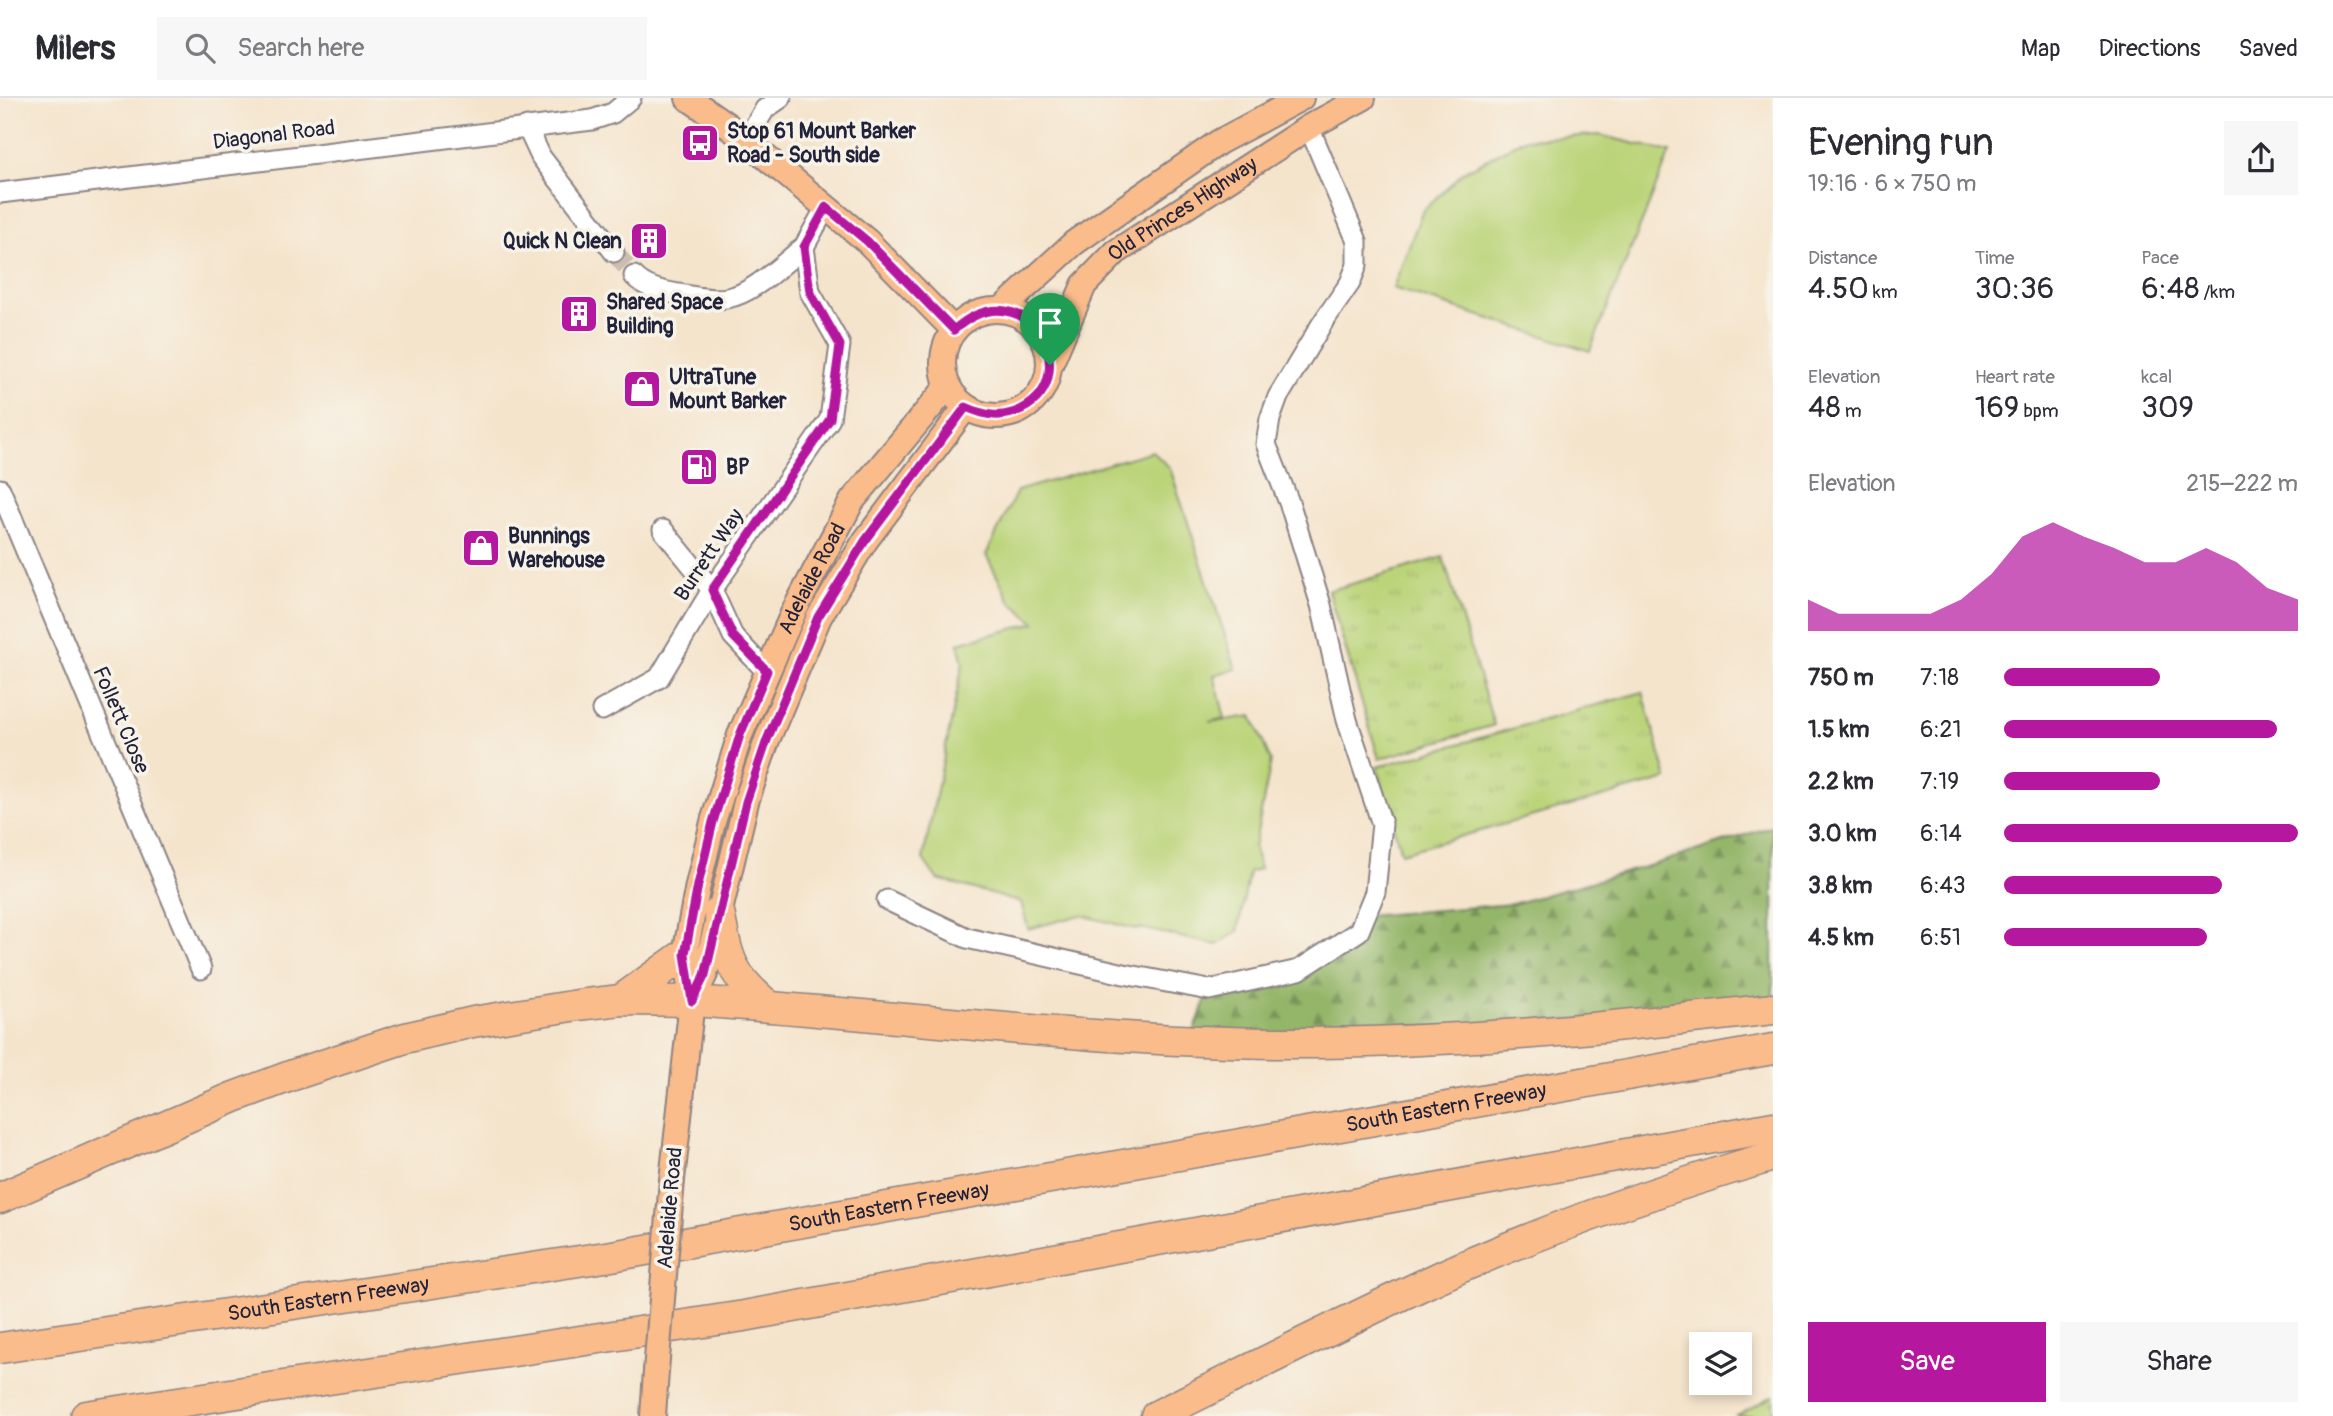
<!DOCTYPE html>
<meta charset="utf-8">
<style>
body{margin:0;font-family:Pangolin,sans-serif;background:#f7f7f7;color:#2b2b33;height:100vh;display:flex;flex-direction:column;font-size:26px;white-space:nowrap}
*{box-sizing:border-box;margin:0}
p{font-size:23px;color:#7c7c81}
.icon{flex:none;width:38px;height:38px;fill:none;stroke:currentColor;stroke-width:2;stroke-linecap:round;stroke-linejoin:round}
.map{position:relative;flex:1;overflow:hidden}
.panel{display:flex;flex-direction:column;background:#fff;width:560px}
.panel>*{flex:none}
.controls{position:absolute;left:1689px;top:1234px;display:grid;gap:14px}
.controls a{display:grid;place-items:center;width:63px;height:63px;border-radius:0px;background:#fff;box-shadow:0 4px 10px #0003;font-size:35px}
.pin{position:absolute;display:grid;place-items:center;width:60px;height:60px;color:#fff;margin:-72px -30px;border-radius:50% 50% 50% 0;rotate:-45deg;box-shadow:0 0 7px #0007}
.pin .icon{rotate:45deg}
.round{display:grid;place-items:center;flex:none;width:74px;height:74px;border-radius:0px;background:#f7f7f7}
.summary{display:flex;align-items:center;justify-content:space-between;height:119px;padding:0 35px}
h1{font-size:38px;font-weight:600;line-height:52px}
.metrics{display:grid;grid-template-columns:repeat(3,1fr);gap:10px;height:119px;padding:7px 35px}
.metrics div{display:grid;align-content:center}
.metrics b{font-size:30px;font-weight:600}
.metrics small{font-size:19px;font-weight:400}
.metrics p{font-size:19px}
.chart{height:196px;padding:14px 35px}
.chart p{display:flex;justify-content:space-between}
.chart svg{width:100%;height:126px;margin-top:7px;fill:#b5179e;opacity:.7}
.action{display:flex;gap:14px;margin-top:auto;padding:14px 35px}
.action a{flex:1;height:80px;border-radius:0px;background:#b5179e;color:#fff;font-size:28px;font-weight:600;line-height:80px;text-align:center}
.action a+a{background:#f7f7f7;color:#2b2b33}
ul{padding:0 35px;list-style:none;font-size:23px}
li{display:grid;grid-template-columns:112px 84px 1fr;align-items:center;height:52px}
li i{height:18px;border-radius:9px;background:#b5179e}
header{display:flex;align-items:center;gap:42px;box-sizing:border-box;height:98px;padding:0 35px;background:#fff;border-bottom:2px solid #e1e1e2}
header strong{font-size:33px}
nav{display:flex;gap:38px;margin-inline-start:auto;font-size:24px}
.search{width:490px;height:63px;background:#f7f7f7;display:flex;align-items:center;gap:18px;box-sizing:border-box;padding:0 24px;border-radius:0px;color:#7c7c81;font-size:26px}
main{display:flex;flex:1;min-height:0}
.map>svg:first-child{display:block}
.grass{fill:#bbd479;stroke:#6e7b5a;stroke-width:2}
.forest{fill:url(#forest-firs);stroke:#5b6c52;stroke-width:2}
.park{fill:url(#park-tufts);stroke:#6e7b5a;stroke-width:2}
.lines{fill:none;stroke-linecap:round;stroke-linejoin:round}
.minor-tunnel{stroke:#cbbdaf;stroke-width:19;stroke-dasharray:19 10;stroke-linecap:butt}
.minor-casing{stroke:#8c8384;stroke-width:23}
.major-casing{stroke:#8c8384;stroke-width:28}
.highway-casing{stroke:#8c8384;stroke-width:33}
.minor{stroke:#fff;stroke-width:19}
.major{stroke:#fabc8b;stroke-width:24}
.highway{stroke:#fabc8b;stroke-width:30}
.major-bridge-casing{stroke:#8c8384;stroke-width:28;stroke-linecap:butt}
.major-bridge{stroke:#fabc8b;stroke-width:24}
.route-casing{stroke:#fff;stroke-width:14}
.route{stroke:#b5179e;stroke-width:9}
.labels{text-anchor:middle;dominant-baseline:central;stroke-width:7;stroke-linejoin:round;paint-order:stroke}
.poi-label{font-size:21px;font-weight:bold;fill:#22223b;stroke:#f7f3e8;text-anchor:start}
.street-label{font-size:21px;fill:#22223b;stroke:#f7f3e8}
</style>
<header>
<strong>Milers</strong>
<div class="search"><svg class="icon" aria-label="search" viewBox="0 0 24 24"><circle cx="10" cy="10" r="6"/><path d="M15 15l6 6"/></svg>Search here</div>
<nav><a>Map</a><a>Directions</a><a>Saved</a></nav>
</header>
<main>
<div class="map">
<svg width="1773" height="1318" viewBox="0 0 1773 1318">
<defs>
<pattern id="forest-firs" width="22" height="20" patternUnits="userSpaceOnUse" patternTransform="scale(1.75)"><rect width="22" height="20" fill="#94b669"/><path d="M5 1l3.5 6h-7zM16 11l3.5 6h-7z" fill="#789458"/></pattern>
<pattern id="park-tufts" width="24" height="20" patternUnits="userSpaceOnUse" patternTransform="scale(1.75)"><rect width="24" height="20" fill="#bbd479"/><path d="M3 7l-1-3M5 7V3M7 7l1-3M15 17l-1-3M17 17v-4M19 17l1-3" fill="none" stroke="#a0b66a"/></pattern>
</defs>
<rect width="100%" height="100%" fill="#f7f3e8"/>
<filter id="ink" filterUnits="userSpaceOnUse"><feTurbulence type="fractalNoise" baseFrequency=".0143" numOctaves="2"/><feDisplacementMap in="SourceGraphic" scale="14" xChannelSelector="R" yChannelSelector="G"/><feConvolveMatrix kernelMatrix="1 2 1 2 8 2 1 2 1" color-interpolation-filters="sRGB"/></filter>
<filter id="wash" filterUnits="userSpaceOnUse"><feTurbulence type="fractalNoise" baseFrequency=".00686" numOctaves="4" result="noise"/><feDisplacementMap in="SourceGraphic" scale="28" xChannelSelector="R" yChannelSelector="G"/><feGaussianBlur stdDeviation="1.57" result="paint"/><feColorMatrix in="noise" values="0 0 0 0 0 0 0 0 0 0 0 0 0 0 0 0 0 1.4 0 .05"/><feComposite in="paint" operator="in"/></filter>
<g filter="url(#wash)">
<rect width="100%" height="100%" fill="#f5e4cc"/>
<path class="grass" d="M1599 37 1670 54 1590 253 1393 190 1422 114 1463 74 1524 41Z
M1152 353 1170 370 1236 571 1214 577 1225 620 1209 624 1252 618 1271 663 1254 750 1260 771 1249 774 1238 833 1217 847 1140 830 1139 832 1081 817 1028 831 1021 804 937 781 923 761 963 565 958 545 1035 525 1010 503 986 457 1017 393Z"/>
<path class="forest" d="M1773 728V911L1191 942 1209 892 1299 872 1365 818 1512 806 1652 767Z"/>
<path class="park" d="M1443 459 1494 627 1379 661 1328 493Z
M1643 594 1667 681 1401 755 1377 669Z
M1773 1298V1318H1737Z"/>
</g>
<g filter="url(#ink)">
<g class="lines">
<path class="minor-tunnel" d="M614 154 634 178"/>
<defs>
<path id="minor" d="M527 29 541 59 614 154
M746 42 765 11 781 0
M0 95 592 22 613 15 631 0
M634 178C645 190 662 193 678 196 693 198 712 203 727 200 753 196 783 165 804 149
M0 391 201 871
M663 432 712 492 733 538 767 574
M602 612 659 580 712 492 830 321 840 247 810 194 804 149 826 109
M887 802 967 840 1124 876 1209 892 1299 872 1359 833 1375 794 1382 726 1347 622 1321 507 1290 407 1266 346 1270 321 1278 299 1323 224 1350 185 1357 167V143L1309 29"/>
<g id="major">
<path d="M688 0 727 27 867 143 954 232"/>
<circle cx="996" cy="265" r="53"/>
<path d="M1001 212 1074 145 1219 44 1301 0"/>
<path id="s1" d="M1050 267 1084 187 1116 154 1309 29 1363 0"/>
<path d="M692 903 705 876 746 704 767 642 819 519 865 443 966 309"/>
<path id="s2" d="M672 1082 692 903 685 856 698 787 713 724 740 637 794 513 852 403 948 288"/>
<path d="M653 1318 656 1273"/>
</g>
<g id="highway">
<path d="M719 814C728 861 730 877 769 908"/>
<path d="M621 902 685 856"/>
<path d="M0 1100 234 999 293 977 405 940 473 924 578 907 621 902 692 903C888 916 1083 943 1279 945 1444 946 1609 930 1773 911"/>
<path id="s3" d="M0 1250 612 1158 1773 951"/>
<path d="M86 1318 744 1218 1773 1029"/>
<path d="M1156 1318C1242 1275 1327 1232 1414 1191 1529 1136 1651 1094 1773 1058"/>
</g>
</defs>
<use href="#minor" class="minor-casing"/>
<use href="#major" class="major-casing"/>
<use href="#highway" class="highway-casing"/>
<use href="#minor" class="minor"/>
<use href="#major" class="major"/>
<use href="#highway" class="highway"/>
<defs>
<path id="major-bridge" d="M656 1273 672 1082"/>
</defs>
<use href="#major-bridge" class="major-bridge-casing"/>
<use href="#major-bridge" class="major-bridge"/>
</g>
</g>
<g class="lines" filter="url(#ink)">
<defs>
<path id="route" d="M826 109 867 143 954 232C1025 168 1087 278 1022 311 1002 321 986 318 966 309L865 443 818 519 767 642 746 704 705 877 692 903 685 856 698 787 713 724 740 637 767 573 733 538 712 492 830 321 840 247 810 194 804 149Z"/>
</defs>
<use href="#route" class="route-casing"/>
<use href="#route" class="route"/>
</g>
<defs>
<symbol id="bus-square" viewBox="-11 -11 22 22"><rect x="-9" y="-9" width="18" height="18" rx="4" fill="#b5179e" stroke="#f7f3e8"/><path d="M-5-6H5V4H4V6H2V4H-2V6H-4V4H-5ZM-3.5-4V0h7V-4ZM-3.5 1.2v1.5H-2V1.2ZM2 1.2v1.5H3.5V1.2Z" fill="#fff"/></symbol>
<symbol id="building-square" viewBox="-11 -11 22 22"><rect x="-9" y="-9" width="18" height="18" rx="4" fill="#b5179e" stroke="#f7f3e8"/><path d="M-4-6H4V6H1V3H-1V6H-4ZM-2.5-4.3h1.7v1.8h-1.7ZM.8-4.3h1.7v1.8H.8ZM-2.5-1h1.7V.8h-1.7ZM.8-1h1.7V.8H.8Z" fill="#fff"/></symbol>
<symbol id="shop-square" viewBox="-11 -11 22 22"><rect x="-9" y="-9" width="18" height="18" rx="4" fill="#b5179e" stroke="#f7f3e8"/><path d="M-5-2.5h2.3a2.7 3.5 0 0 1 5.4 0H5L5.5 6h-11ZM-1.5-2.5h3a1.5 2.3 0 0 0-3 0Z" fill="#fff"/></symbol>
<symbol id="fuel-square" viewBox="-11 -11 22 22"><rect x="-9" y="-9" width="18" height="18" rx="4" fill="#b5179e" stroke="#f7f3e8"/><path d="M-5.5-6h7V0h2V4h1.3V-2.5L3-4.5l.8-.8L6-3V5H2.5V1h-1V6h-7ZM-4.2-4.7v3.2H.2V-4.7Z" fill="#fff"/></symbol>
</defs>
<g fill-rule="evenodd">
<use href="#bus-square" x="678" y="23" width="44" height="44"/>
<use href="#building-square" x="627" y="121" width="44" height="44"/>
<use href="#building-square" x="557" y="194" width="44" height="44"/>
<use href="#shop-square" x="620" y="269" width="44" height="44"/>
<use href="#fuel-square" x="677" y="347" width="44" height="44"/>
<use href="#shop-square" x="459" y="428" width="44" height="44"/>
</g>
<g class="labels">
<g class="poi-label">
<text x="727" y="33">Stop 61 Mount Barker<tspan x="727" dy="24">Road - South side</tspan></text>
<text x="622" y="143" text-anchor="end">Quick N Clean</text>
<text x="606" y="204">Shared Space<tspan x="606" dy="24">Building</tspan></text>
<text x="669" y="279">UltraTune<tspan x="669" dy="24">Mount Barker</tspan></text>
<text x="726" y="369">BP</text>
<text x="508" y="438">Bunnings<tspan x="508" dy="24">Warehouse</tspan></text>
</g>
<g class="street-label">
<text transform="translate(274 37) rotate(-7)">Diagonal Road</text>
<text stroke="none"><textPath href="#s1" startOffset="212">Old Princes Highway</textPath></text>
<text transform="translate(709 457) rotate(-56)">Burrett Way</text>
<text stroke="none"><textPath href="#s2" startOffset="626">Adelaide Road</textPath></text>
<text transform="translate(121 622) rotate(67)">Follett Close</text>
<text stroke="none"><textPath href="#s3" startOffset="1466">South Eastern Freeway</textPath></text>
<text stroke="none"><textPath href="#s3" startOffset="900">South Eastern Freeway</textPath></text>
<text transform="translate(670 1110) rotate(-85)">Adelaide Road</text>
<text stroke="none"><textPath href="#s3" startOffset="332">South Eastern Freeway</textPath></text>
</g>
</g>
</svg>
<div class="controls">
<a><svg class="icon" aria-label="layers" viewBox="0 0 24 24"><path d="M12 4l9 5-9 5-9-5zM3 14l9 5 9-5"/></svg></a>
</div>
<div class="pin" style="left:1050px;top:267px;background:#1e9e55"><svg class="icon" aria-label="arrive" viewBox="0 0 24 24"><path d="M6 21V4h12l-3 4 3 4H6"/></svg></div>
</div>
<section class="panel">
<div class="summary"><div><h1>Evening run</h1><p>19:16 · 6 × 750 m</p></div><a class="round"><svg class="icon" aria-label="share" viewBox="0 0 24 24"><path d="M12 15V3M7 8l5-5 5 5M5 13v7h14v-7"/></svg></a></div>
<div class="metrics">
<div><p>Distance</p><b>4.50<small> km</small></b></div>
<div><p>Time</p><b>30:36</b></div>
<div><p>Pace</p><b>6:48<small> /km</small></b></div>
</div>
<div class="metrics">
<div><p>Elevation</p><b>48<small> m</small></b></div>
<div><p>Heart rate</p><b>169<small> bpm</small></b></div>
<div><p>kcal</p><b>309</b></div>
</div>
<div class="chart"><p><span>Elevation</span>215–222 m</p>
<svg viewBox="0 0 160 44" preserveAspectRatio="none"><path d="M0 44V33L10 38L20 38L30 38L40 38L50 33L60 24L70 11L80 6L90 11L100 15L110 20L120 20L130 15L140 20L150 29L160 33V44z"/></svg>
</div>
<ul>
<li><b>750 m</b>7:18<i style="width:53%"></i></li>
<li><b>1.5 km</b>6:21<i style="width:93%"></i></li>
<li><b>2.2 km</b>7:19<i style="width:53%"></i></li>
<li><b>3.0 km</b>6:14<i style="width:100%"></i></li>
<li><b>3.8 km</b>6:43<i style="width:74%"></i></li>
<li><b>4.5 km</b>6:51<i style="width:69%"></i></li>
</ul>
<div class="action"><a>Save</a><a>Share</a></div>
</section>
</main>
